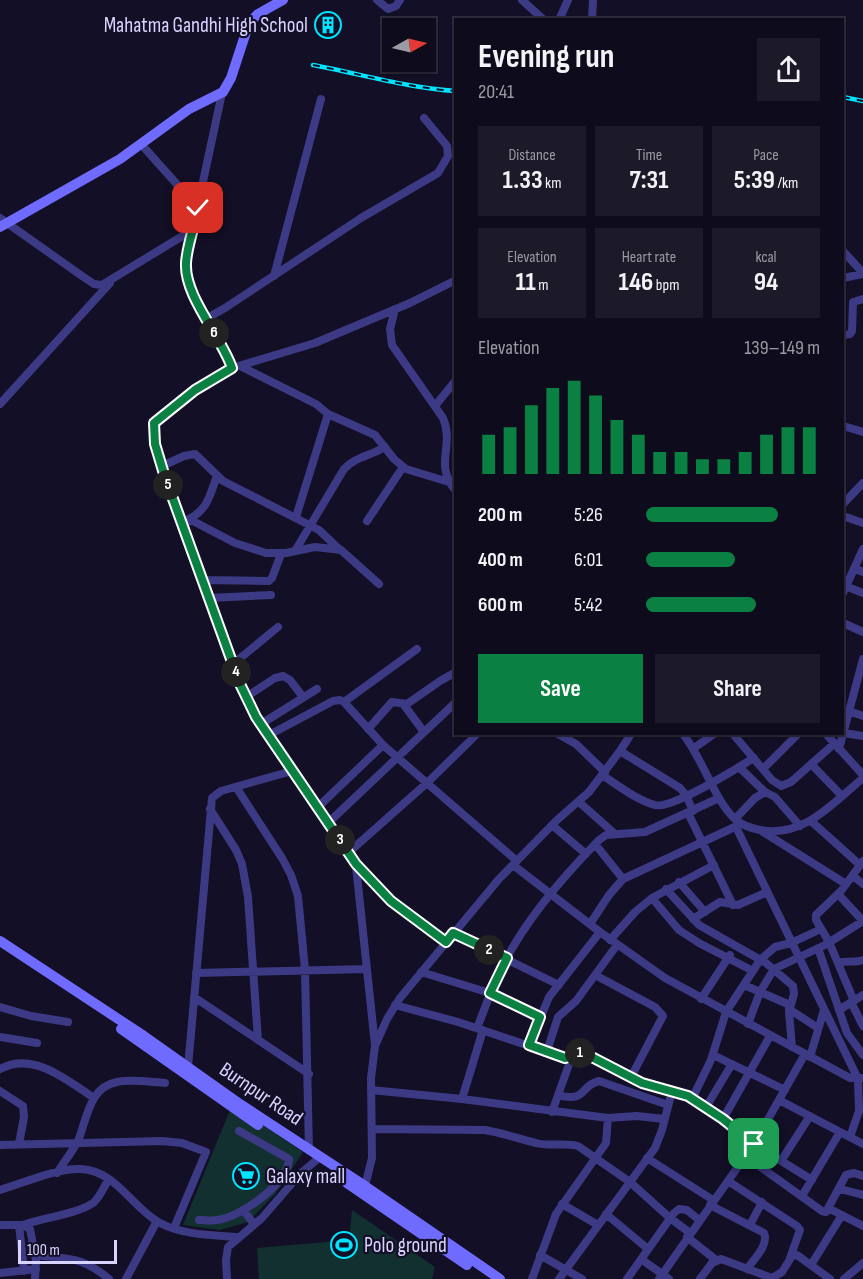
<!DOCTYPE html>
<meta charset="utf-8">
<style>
body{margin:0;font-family:"Sofia Sans Condensed",sans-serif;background:#1c1929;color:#f1f3f6;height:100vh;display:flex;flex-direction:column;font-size:22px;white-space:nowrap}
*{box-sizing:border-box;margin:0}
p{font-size:20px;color:#9b9ba3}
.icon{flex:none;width:33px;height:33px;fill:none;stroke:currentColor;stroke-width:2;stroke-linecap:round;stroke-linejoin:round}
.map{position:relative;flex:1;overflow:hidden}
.drawer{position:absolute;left:454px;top:18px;width:390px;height:717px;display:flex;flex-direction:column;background:#0e0b1c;border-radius:0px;box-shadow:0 2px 4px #0004,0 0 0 2px #2e2b3b}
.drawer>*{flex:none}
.needle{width:39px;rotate:82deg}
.fabs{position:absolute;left:382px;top:18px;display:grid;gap:12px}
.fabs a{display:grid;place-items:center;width:54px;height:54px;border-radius:0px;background:#0e0b1c;box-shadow:0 2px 4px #0004,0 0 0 2px #2e2b3b;font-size:30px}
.scale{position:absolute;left:18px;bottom:15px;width:99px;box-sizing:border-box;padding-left:6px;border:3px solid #d9d4ff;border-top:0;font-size:16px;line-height:21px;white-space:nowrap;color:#d9d4ff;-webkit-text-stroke:4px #130f26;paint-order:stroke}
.pin{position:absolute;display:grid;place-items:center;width:51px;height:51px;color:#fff;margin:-26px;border-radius:12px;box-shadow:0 3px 9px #0006}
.km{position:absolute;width:30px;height:30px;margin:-15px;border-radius:50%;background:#222;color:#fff;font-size:16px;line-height:30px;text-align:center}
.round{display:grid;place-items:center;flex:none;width:63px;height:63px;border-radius:0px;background:#1c1929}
.overview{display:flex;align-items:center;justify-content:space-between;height:102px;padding:0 24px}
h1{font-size:33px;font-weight:700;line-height:45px}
.figures{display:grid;grid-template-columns:repeat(3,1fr);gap:9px;height:102px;padding:6px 24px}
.figures div{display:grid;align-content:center;border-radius:0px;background:#1c1929;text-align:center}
.figures b{font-size:26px;font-weight:700}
.figures small{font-size:16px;font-weight:400}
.figures p{font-size:16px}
.chart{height:168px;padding:12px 24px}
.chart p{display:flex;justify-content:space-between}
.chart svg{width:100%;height:108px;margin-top:6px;stroke:#0b8043;stroke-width:6}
.button{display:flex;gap:12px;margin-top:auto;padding:12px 24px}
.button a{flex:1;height:69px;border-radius:0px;background:#0b8043;color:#fff;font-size:24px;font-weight:700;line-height:69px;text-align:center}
.button a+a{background:#1c1929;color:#f1f3f6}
ul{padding:0 24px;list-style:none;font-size:20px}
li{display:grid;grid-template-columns:96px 72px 1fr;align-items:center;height:45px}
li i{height:15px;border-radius:8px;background:#0b8043}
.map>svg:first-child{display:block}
.green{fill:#12302f}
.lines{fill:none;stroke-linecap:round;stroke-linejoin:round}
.street{stroke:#3d3a85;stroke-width:8}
.secondary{stroke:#6f6bff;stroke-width:10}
.rail-casing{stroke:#00e5ff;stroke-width:4.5}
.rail{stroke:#130f26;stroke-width:2;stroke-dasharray:7;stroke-linecap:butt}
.route-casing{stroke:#fff;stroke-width:12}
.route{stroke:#0b8043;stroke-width:8}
.labels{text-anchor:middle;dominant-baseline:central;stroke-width:4.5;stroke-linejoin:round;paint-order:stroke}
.poi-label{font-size:21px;fill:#d9d4ff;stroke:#130f26;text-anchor:start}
.street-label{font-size:21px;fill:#d9d4ff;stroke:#130f26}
</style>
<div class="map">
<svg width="863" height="1279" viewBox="0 0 863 1279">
<rect width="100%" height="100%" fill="#130f26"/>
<path class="green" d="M232 1105 303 1152 276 1193 248 1222 220 1230 183 1225Z
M352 1210 435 1267 432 1279H259L257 1248 349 1240Z"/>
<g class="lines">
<path class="street" d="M377 0 388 9 396 6 400 0
M522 0 544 20
M559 20 568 0
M592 20 593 0
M222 93 186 261 189 285 207 318 225 308 361 218 438 173 448 156 447 146 424 118
M141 144 198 208
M0 218 82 276 94 284 102 285 194 229
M843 251 863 273
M274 276 321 99
M843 278 863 274
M395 309 390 329 392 345 443 418C455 446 433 464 456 491
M207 318 228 356 232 368
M843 335 850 334 852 331 853 302 863 299
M240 366 316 404 328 414 375 435 394 459 406 469 449 482
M0 404 110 283
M435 406 456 380
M843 426 863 432
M162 466 184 456 195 454 223 481 319 530 340 550
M843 504 863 483
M843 516 863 523
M296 517 328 414
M187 520C208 510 209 497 217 476
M367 521 403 467
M182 522 193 521 235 543 266 553H286L315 547 341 550 379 584
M295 551 344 469C357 456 370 456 385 447
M854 568 863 572
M203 580 269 581 272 578 281 554
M843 585 863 593
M843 593 863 549
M209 598 271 595
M843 623 863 632
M233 664 278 627
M246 697 275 678 283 676 290 680 303 697
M344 702 417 649
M404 705 424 732
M849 711 863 716
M261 724 317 689
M368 729 392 702 407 704 440 681 456 672
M844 733 863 736
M558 734 576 744 605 772
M683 734C698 753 706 776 719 798 730 817 739 826 760 830 804 838 832 804 863 778
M733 734 772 780 781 786 791 782 835 743
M826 734 863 775
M269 735 333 701 340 700 344 702 383 745 517 861
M694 748 714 734
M839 749 863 659
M620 751 680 788 686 795 693 811
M811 764 842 796
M739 767 765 792
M763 769 798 734
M602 775C618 785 636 800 655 805 671 810 737 768 754 758
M236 787 282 858 291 875 298 896 305 970 309 1150
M579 802 615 834
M317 808 383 745
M210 809 236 850 242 864 248 897 258 1040
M688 813 733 905
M735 819 755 798 765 792 775 797 800 826
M811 821 860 865
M328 823 456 702
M552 825 586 854
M736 827 858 1079 859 1111 850 1137
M763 832 846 884
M595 844 623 879
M348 853 428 782 477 734
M513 865 600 932 665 978 850 1078H863
M356 866 375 1045
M853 876 863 884
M679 882 705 912
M666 889 699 925 766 963 793 986 794 994 789 1012 792 1047
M838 894 863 921
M652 898 679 930 699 943 753 971
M693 919 720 902 738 905 767 892
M590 924 609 895 623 879 739 825
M453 933 559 985
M610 940 635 912 652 898 714 865
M446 942 391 901 356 864 256 717 240 684 164 474 155 444 154 423 195 390 232 368 315 343 410 303 456 280
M818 948 847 1033 863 1055
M838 963C846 960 857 963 863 960
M421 972 490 993 540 1017
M196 973 367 969
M595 975 655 1007 663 1016 631 1077
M744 985 790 1005
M194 997 309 1074
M701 999 730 955
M854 1001 829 942 816 920V915L841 891 863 861
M851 1002 863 1026
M395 1005 458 1022 565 1058 576 1053H584L642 1083 688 1096 723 1119 754 1144 812 1180
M0 1007 31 1016 68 1022
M789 1009 818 1028
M839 1010 863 995
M748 1024 760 992 774 969 825 945 863 921
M477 1028C484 1011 490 993 497 977 521 925 560 880 599 840L606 835 645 832 719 798
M0 1037 37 1043
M529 1045 549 997 600 932
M547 1051 558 1017 576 1001 617 945
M713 1055 785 1090
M810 1057 824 1010
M188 1067 212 798 221 791 292 771
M0 1069C33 1051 67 1080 94 1098
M371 1090 462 1099 608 1118 637 1116 664 1119
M0 1091 23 1106 24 1117 19 1144
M558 1095C587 1103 579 1086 599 1081L668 1105
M462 1099 483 1030
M692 1099 711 1060 726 1012 760 960 775 947 791 943 821 929
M779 1100 863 1144
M706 1107 732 1064
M552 1112 572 1056
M723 1119 770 1036
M373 1129 485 1130C503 1133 519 1139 536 1143 550 1147 564 1142 578 1146L630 1182 670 1218 690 1233
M0 1145 162 1141 182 1143 206 1152 174 1228
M745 1156 822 1211 826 1212 846 1175 854 1173 863 1176
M647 1158 713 1200
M781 1161 810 1116
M57 1173C64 1162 72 1152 78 1141 87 1119 89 1087 117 1082 132 1079 150 1082 165 1083
M728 1181 797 1226 800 1230 790 1258
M365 1186 372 1158 371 1078 375 1046 387 1019 400 998 499 879 557 820 589 792 620 751 631 734
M840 1189 863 1195
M0 1190C24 1183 56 1168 81 1169 117 1171 131 1207 160 1223 183 1235 212 1235 237 1237
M802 1196 840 1132
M562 1204 598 1225
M710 1205 764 1233C769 1245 754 1259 747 1269
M830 1209 863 1226
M243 1210 254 1224
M606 1214 648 1249
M199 1220C205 1220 212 1221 217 1220 241 1217 288 1184 289 1159L239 1131
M0 1225H23L30 1229 36 1260 35 1279
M19 1225 24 1271
M23 1225C42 1218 77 1214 93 1203 100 1198 104 1186 109 1179
M750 1225 762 1202
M687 1237 716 1260
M35 1255C68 1259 82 1256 109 1279
M540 1255 582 1279
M641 1259 669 1279
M811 1265 842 1215
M0 1273 36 1269
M126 1279 157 1221
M227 1279 226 1260 228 1247 262 1218 300 1174 320 1157
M532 1279 556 1214 606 1143 608 1118
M559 1279 655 1148 662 1130 672 1091
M627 1279 674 1213 679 1209 687 1210 699 1220
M659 1279 754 1144 805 1054
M700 1279 712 1263 721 1259 772 1278 782 1272 792 1256 797 1255 830 1279
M844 1279 863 1263"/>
<path class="secondary" d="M0 227 120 159 189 109 223 92 231 78 249 23 258 14 283 0
M0 941 144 1036 240 1104 365 1186 500 1279
M121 1029 258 1125
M347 1183 467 1265"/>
<defs>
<path id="rail" d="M313 65C361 74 408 88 456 91
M843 97 863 101"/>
</defs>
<use href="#rail" class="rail-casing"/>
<use href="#rail" class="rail"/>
</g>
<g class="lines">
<defs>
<path id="route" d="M198 208C195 226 187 245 186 263 184 296 221 336 232 368L195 390 154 423 155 444 164 474 240 684 256 717 356 864 391 901 446 942 453 933 507 958 490 993 540 1017 529 1045 565 1058 576 1053H584L642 1083 688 1096 723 1119 754 1144"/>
</defs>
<use href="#route" class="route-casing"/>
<use href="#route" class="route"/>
</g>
<defs>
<symbol id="building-ring" viewBox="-11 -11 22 22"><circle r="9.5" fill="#130f26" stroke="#00e5ff" stroke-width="1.5"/><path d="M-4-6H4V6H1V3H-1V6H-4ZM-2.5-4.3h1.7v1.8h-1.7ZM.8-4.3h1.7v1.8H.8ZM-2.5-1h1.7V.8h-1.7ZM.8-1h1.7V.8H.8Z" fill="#00e5ff"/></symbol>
<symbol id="supermarket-ring" viewBox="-11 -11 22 22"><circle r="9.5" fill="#130f26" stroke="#00e5ff" stroke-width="1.5"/><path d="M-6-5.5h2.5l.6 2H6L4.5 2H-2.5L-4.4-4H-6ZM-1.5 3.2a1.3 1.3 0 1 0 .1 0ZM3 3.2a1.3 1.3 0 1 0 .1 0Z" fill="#00e5ff"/></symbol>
<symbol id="stadium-ring" viewBox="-11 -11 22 22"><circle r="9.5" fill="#130f26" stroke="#00e5ff" stroke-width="1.5"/><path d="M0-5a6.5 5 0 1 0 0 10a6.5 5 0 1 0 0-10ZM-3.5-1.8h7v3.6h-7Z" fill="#00e5ff"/></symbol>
</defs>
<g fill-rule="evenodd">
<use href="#building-ring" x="313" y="10" width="30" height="30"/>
<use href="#supermarket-ring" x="231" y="1161" width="30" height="30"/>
<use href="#stadium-ring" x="329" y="1230" width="30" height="30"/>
</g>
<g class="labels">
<g class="poi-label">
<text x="308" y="25" text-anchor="end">Mahatma Gandhi High School</text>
<text x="266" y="1176">Galaxy mall</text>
<text x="364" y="1245">Polo ground</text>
</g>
<g class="street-label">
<text transform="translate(261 1094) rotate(34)">Burnpur Road</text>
</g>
</g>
</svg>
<div class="fabs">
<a><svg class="needle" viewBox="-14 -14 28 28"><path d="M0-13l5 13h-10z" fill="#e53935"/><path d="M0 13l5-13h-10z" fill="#9b9ba3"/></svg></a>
</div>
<div class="scale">100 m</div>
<div class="pin" style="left:754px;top:1144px;background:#1e9e55"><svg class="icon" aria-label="arrive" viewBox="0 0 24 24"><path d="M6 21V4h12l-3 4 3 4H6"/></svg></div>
<div class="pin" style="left:198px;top:208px;background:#d93025"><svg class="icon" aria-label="check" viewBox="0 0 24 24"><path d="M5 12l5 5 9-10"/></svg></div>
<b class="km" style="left:580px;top:1053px">1</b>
<b class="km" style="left:489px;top:950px">2</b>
<b class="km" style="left:340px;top:840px">3</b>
<b class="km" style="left:236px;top:672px">4</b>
<b class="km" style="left:168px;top:485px">5</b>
<b class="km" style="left:214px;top:333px">6</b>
<section class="drawer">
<div class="overview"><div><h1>Evening run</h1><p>20:41</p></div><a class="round"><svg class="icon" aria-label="share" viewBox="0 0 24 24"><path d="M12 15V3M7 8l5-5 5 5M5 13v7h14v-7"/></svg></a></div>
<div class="figures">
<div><p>Distance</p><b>1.33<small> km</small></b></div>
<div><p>Time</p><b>7:31</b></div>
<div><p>Pace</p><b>5:39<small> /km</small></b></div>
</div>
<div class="figures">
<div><p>Elevation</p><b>11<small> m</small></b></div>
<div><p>Heart rate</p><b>146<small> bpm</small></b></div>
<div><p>kcal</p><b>94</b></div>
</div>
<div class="chart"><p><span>Elevation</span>139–149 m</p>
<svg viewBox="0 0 160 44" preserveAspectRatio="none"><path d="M5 44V28M15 44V25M25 44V16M35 44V9M45 44V6M55 44V12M65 44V22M75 44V28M85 44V35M95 44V35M105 44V38M115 44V38M125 44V35M135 44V28M145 44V25M155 44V25"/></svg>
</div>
<ul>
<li><b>200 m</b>5:26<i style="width:76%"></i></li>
<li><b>400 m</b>6:01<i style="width:51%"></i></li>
<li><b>600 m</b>5:42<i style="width:63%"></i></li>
</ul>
<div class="button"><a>Save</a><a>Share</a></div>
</section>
</div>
